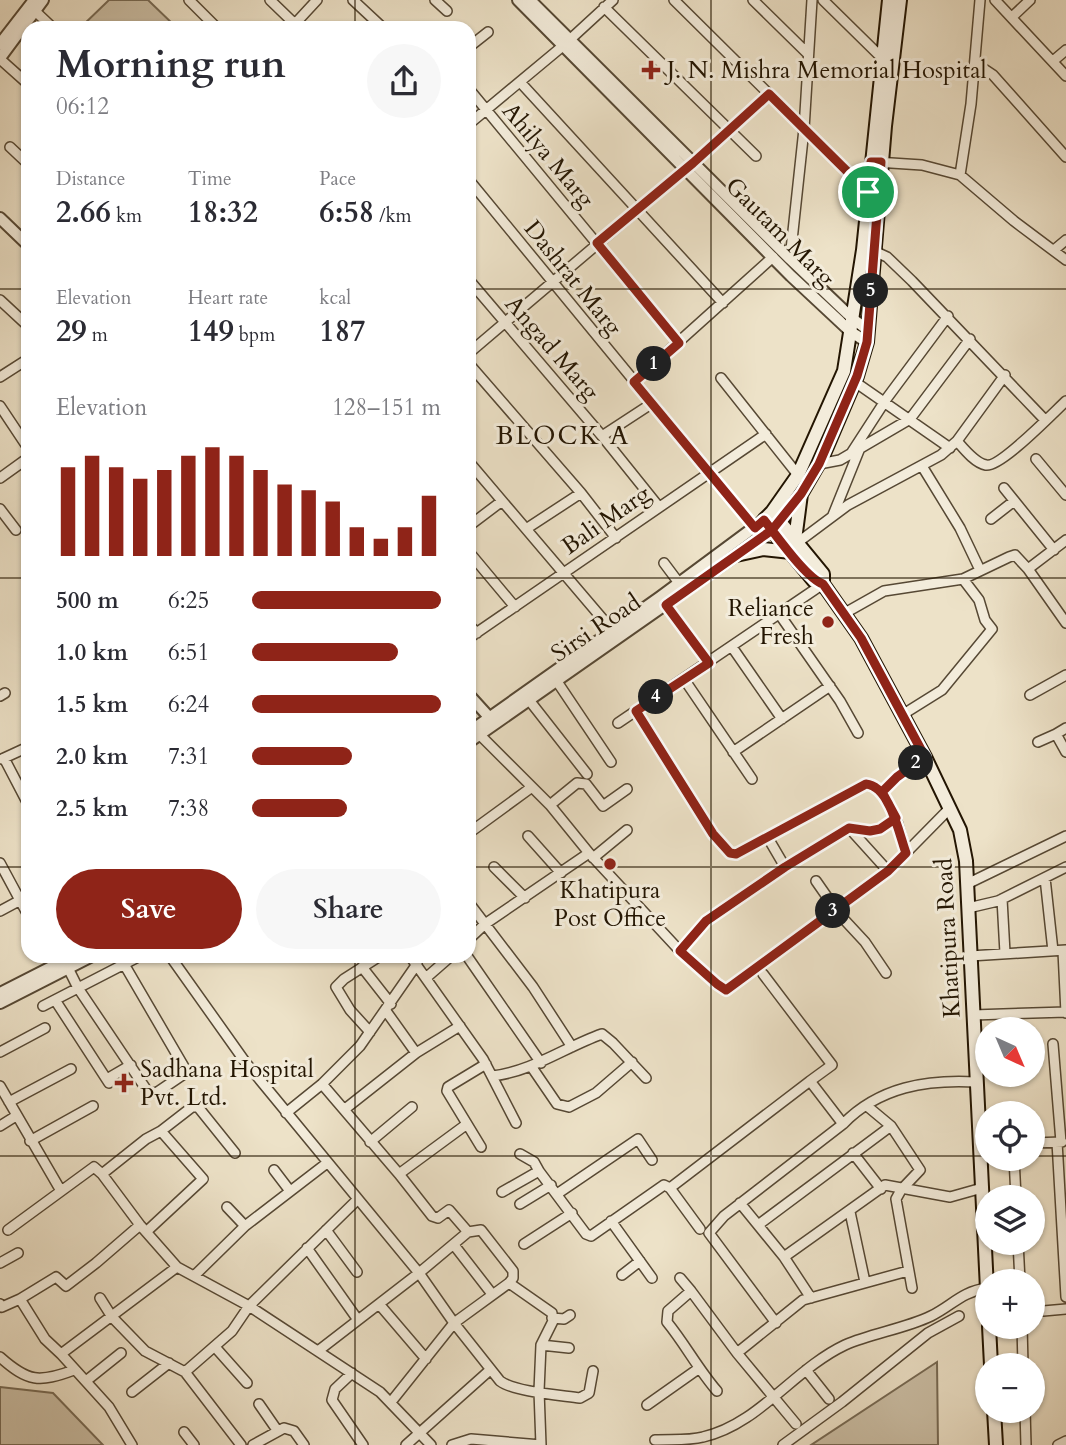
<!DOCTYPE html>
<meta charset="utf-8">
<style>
body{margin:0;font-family:Cardo,serif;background:#f7f7f7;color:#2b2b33;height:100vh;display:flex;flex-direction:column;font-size:26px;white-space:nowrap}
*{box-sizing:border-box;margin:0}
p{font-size:23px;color:#7c7c81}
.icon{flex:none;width:38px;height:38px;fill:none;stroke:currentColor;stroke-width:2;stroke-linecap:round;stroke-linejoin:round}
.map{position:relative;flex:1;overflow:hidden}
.drawer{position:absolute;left:21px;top:21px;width:455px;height:942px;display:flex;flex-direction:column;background:#fff;border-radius:21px;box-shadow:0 2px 5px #0004}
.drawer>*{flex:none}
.needle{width:46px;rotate:136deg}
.buttons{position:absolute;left:975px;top:1017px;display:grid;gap:14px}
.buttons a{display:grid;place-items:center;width:70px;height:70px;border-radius:50%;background:#fff;box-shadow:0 2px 5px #0004;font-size:35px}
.pin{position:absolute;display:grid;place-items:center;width:60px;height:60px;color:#fff;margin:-30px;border:4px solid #fff;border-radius:50%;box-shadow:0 2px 7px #0007}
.km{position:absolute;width:35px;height:35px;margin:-18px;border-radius:50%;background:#222;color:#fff;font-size:19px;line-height:35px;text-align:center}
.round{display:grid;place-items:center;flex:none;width:74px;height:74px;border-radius:37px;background:#f7f7f7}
.head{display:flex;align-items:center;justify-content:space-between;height:119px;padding:0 35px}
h1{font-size:38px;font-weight:700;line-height:52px}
.stats{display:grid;grid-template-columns:repeat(3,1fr);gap:10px;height:119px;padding:7px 35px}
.stats div{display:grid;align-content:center}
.stats b{font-size:30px;font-weight:700}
.stats small{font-size:19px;font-weight:400}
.stats p{font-size:19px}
.chart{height:196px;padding:14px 35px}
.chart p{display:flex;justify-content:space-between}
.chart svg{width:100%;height:126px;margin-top:7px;stroke:#8f2418;stroke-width:6}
.cta{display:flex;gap:14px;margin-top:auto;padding:14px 35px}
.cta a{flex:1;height:80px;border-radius:42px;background:#8f2418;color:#fff;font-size:28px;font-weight:700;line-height:80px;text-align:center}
.cta a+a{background:#f7f7f7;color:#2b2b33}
ul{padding:0 35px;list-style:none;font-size:23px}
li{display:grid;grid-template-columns:112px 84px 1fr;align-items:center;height:52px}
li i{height:18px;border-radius:9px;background:#8f2418}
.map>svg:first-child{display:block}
.green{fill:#cbbfa6;stroke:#776a54;stroke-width:2}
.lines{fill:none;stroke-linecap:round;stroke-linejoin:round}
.minor-casing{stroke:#564834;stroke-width:12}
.tertiary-casing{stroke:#564834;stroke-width:14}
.secondary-casing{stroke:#231502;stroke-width:16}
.minor{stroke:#f3ecdb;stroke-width:9}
.tertiary{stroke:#f3ecdb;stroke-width:10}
.secondary{stroke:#f3ecdb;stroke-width:12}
.route-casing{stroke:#fff;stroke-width:14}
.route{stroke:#8f2418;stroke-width:9}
.grid{fill:none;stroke:#231502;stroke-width:2;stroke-opacity:0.55}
.poi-dot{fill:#8f2418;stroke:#f3ecdb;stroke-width:2.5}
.labels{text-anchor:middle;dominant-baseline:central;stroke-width:6;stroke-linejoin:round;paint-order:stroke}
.poi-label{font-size:24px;fill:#231502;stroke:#f3ecdb;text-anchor:start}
.street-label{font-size:24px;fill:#231502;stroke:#f3ecdb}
.neighbourhood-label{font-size:26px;letter-spacing:2px;fill:#231502;stroke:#f3ecdb}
</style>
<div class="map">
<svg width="1066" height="1445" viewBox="0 0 1066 1445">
<rect width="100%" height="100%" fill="#ede2c8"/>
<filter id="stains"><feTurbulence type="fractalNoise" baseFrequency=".00286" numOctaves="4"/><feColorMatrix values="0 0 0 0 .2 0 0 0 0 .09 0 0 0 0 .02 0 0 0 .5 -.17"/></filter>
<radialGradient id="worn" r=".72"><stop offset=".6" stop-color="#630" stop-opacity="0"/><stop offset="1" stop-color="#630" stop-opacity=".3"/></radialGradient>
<path class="green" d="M109 0H148L177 28H80Z
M937 1362 938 1445H811Z
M0 1387 53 1393 103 1445H0Z"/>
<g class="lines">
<defs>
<path id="minor" d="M189 0 217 28
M270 0 299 28
M353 0 383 28
M435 0 447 11
M674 0 868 192
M753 0 808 54
M823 0 882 58
M995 0 1066 76
M604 7 756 156
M35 11 53 28
M1012 17 1030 0
M292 27 317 0
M469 47 488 32
M0 59 28 84
M1053 61 1066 50
M975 63 993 75 1066 157
M520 82 723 303
M469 89 679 343
M469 124 564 45 613 0
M10 147 28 164
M876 162 922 165 960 175 1014 221 1066 260
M960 175 971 104 980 0
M469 180 755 528
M1054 250 1066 240
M874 251 887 257 912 281 1045 420
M790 259 804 129 812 0
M469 280 602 436 659 507
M0 300 28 326
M469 353 693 163 769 94
M469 364 581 493 616 538
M0 377 28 359
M721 378 798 475
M634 382 773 257
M855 382 950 448
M0 406 28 448
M602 436 651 404
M957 441C964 449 975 463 986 465 1000 468 1054 412 1066 401
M852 452 887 398 948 316
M1036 459 1066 495
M469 462 612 630
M819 464 840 460 910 419 970 339
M922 466 960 528 980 570
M0 478 28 458
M1004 488 1054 550
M0 509 16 530
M833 515 860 448
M991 519 1014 501
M469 526 502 501
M526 529 581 493
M797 543 848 505 941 455 957 441 1005 375
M469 552 515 607
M664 563 679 583
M1028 569 1066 623
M662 599 709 662
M845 613 884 591 963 579 1009 557 1015 555 1028 569 1066 540
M780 615 840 701 858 733
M469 625 477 633
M469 638 766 434
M732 647 782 719
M684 679 752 779
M556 680 611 762
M1030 695 1066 675
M0 696 5 693
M529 700 587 774
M636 711 713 834 730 853 736 854 865 784 871 785 882 792 897 777 925 757
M902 715 942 690 992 629 985 620 979 600 963 579
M618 723 823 584
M1066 728 1056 734 1066 752
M475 730 550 805 589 853 680 951 717 984 726 990 888 871 950 808
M1038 742 1056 734
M733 752 830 686
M4 758 28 804
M2 759 28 747
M882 792 896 818 906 853
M550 805 577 783 586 784 603 806 627 789
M850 829 888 871
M469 833 532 787
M528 836 561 873
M768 838 785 867
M593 858 627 830
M0 863 28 915
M494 867 525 898
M1045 878 1053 951
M816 881 839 914 865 942 886 973
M967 884 1066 836
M1002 899 1005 953
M469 903 533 987 572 1047
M968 908 998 901 1066 867
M0 911 28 896
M469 939 485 924 589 853
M680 951 706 921 785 867 849 828 870 831 879 829 896 818
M1063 951 1066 1013
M170 956 246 1063 419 1273 454 1323 500 1381C515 1392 559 1395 580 1398L589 1393 593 1371
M410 956 483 1059 516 1123
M467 956 541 1063
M970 956 1066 950
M66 964 78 988 148 1092 156 1093 187 1072 124 964
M362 967 391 1004
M763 974 832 1065 810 1081
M427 977 451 956
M55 1000 109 1083
M43 1006 140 956
M386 1011 416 1053
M973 1015 1066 1012
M370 1032 350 1010 336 987 344 979 380 956
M1053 1044 1061 1142
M0 1052 45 1028
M531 1066 557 1104 569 1107 596 1093 632 1062
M493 1076C533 1071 565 1047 602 1034L613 1043 646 1078
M107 1079 131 1065
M322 1084 399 1174 432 1216 438 1218 449 1210 468 1232
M0 1086 61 1191
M9 1102 71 1069
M867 1106 891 1126 920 1170 901 1190 896 1199 912 1288
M345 1109 416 1053 460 1026
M286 1113 322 1084 360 1046 417 964
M0 1126 16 1116
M161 1131 192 1107H198L235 1153
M30 1141 93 1106
M370 1142 412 1107
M1057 1142 1066 1297
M1032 1143 1062 1142
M481 1147 447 1091 448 1087 486 1064
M853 1153 881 1189
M520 1154 534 1162 539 1171
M1014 1158 1016 1197
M274 1170 290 1191
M102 1174 146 1139 161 1131 203 1179 146 1232
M399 1174 467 1124
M670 1188 700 1229
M502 1192 539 1171 586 1234 591 1236 664 1185 670 1188 810 1081 843 1124
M557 1194 638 1139 652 1160
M740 1203 784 1257 811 1298
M520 1204 551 1185
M227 1207 245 1226
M850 1212 865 1282
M611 1221 652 1278
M758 1225 891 1126
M8 1230 94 1167 102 1174 140 1225 177 1267 249 1306 380 1392 431 1445
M326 1230 357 1272
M1018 1242 1020 1281
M524 1244 572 1213
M454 1245 492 1294
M307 1248 358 1320
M784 1257 885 1185 950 1197 982 1188
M0 1263 18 1253
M622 1275 640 1261
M194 1276 245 1226 327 1163
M680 1278 691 1291
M509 1283 552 1313 553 1321 541 1345 569 1348
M100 1298 112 1317 145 1351 185 1372 241 1445
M20 1299 56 1277 66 1286 96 1263 140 1225
M0 1304 2 1307 20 1299 45 1339 61 1354 109 1407 132 1445
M379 1304 426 1359
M1032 1312 1066 1309
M552 1318 564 1319 570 1315
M776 1323 709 1233 724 1216 843 1124C879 1087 927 1079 977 1082
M1022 1326 1023 1365
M215 1347 247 1383
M318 1351 419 1273 468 1232 481 1230 513 1271V1278L509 1283 454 1323 391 1402
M737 1353 803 1300 908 1271
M61 1354 177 1267
M0 1357C28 1382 39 1383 74 1370
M806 1370 829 1399
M185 1372 232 1331 249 1306 358 1199
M352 1373 335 1389 332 1400 363 1445
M86 1381 121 1353
M717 1391C698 1369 685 1344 667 1322L668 1311 691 1291 737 1353 796 1424
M132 1392 169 1363
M259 1404 277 1430
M647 1405 698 1369
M1025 1410 1026 1445
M184 1432 194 1445
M655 1440C670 1439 688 1441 703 1437 758 1425 794 1369 845 1345 872 1333 904 1329 931 1316 953 1305 961 1292 987 1288
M253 1445 284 1428 294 1431 304 1445
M406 1445 490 1370
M452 1445 471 1439 541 1445
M541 1445 539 1391 541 1345
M783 1445 842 1402 928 1333 959 1316
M1058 1445 1066 1441"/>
<path id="tertiary" d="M518 0 791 276 851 332 867 342
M530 0 790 259 853 319 868 330
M0 44 34 0
M0 58 43 0
M0 218 28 245
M469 695 489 717
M469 732 660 597 764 520
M469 742 772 530
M0 993 73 956
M0 1003 92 956"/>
<path id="secondary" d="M772 512 823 574V584L861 638 925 757 960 830 966 861 987 1289
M775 527 801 494 822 458 857 376 867 342 885 126 900 0
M795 540 801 494
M736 555 763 549 791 552
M823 584 814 581 764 520 772 512 798 475 844 371 863 250 889 0
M989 1326 991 1365
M994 1410 996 1445"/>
</defs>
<use href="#minor" class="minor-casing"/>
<use href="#tertiary" class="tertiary-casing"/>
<use href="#secondary" class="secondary-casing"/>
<use href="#minor" class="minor"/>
<use href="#tertiary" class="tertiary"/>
<use href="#secondary" class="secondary"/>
</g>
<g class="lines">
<defs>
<path id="route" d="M868 192 769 94 693 163 597 243 679 343 634 382 755 528 764 520C777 536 806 578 823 584L861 638 925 757 897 777 882 792 896 818 880 829 870 831 849 828 785 867 706 921 680 951 717 984 726 990 888 871 906 853C899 834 890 786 866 784L736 854 730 853 713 834 636 711 709 663 666 605 772 530 801 494 819 464 857 376 867 342 881 162H871L868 192"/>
</defs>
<use href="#route" class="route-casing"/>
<use href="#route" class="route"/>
</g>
<path class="grid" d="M355 0V28M711 0V1445M0 289H28M469 289H1066M0 578H28M469 578H1066M0 867H28M469 867H1066M355 956V1445M0 1156H987M1032 1156H1066"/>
<g class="poi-dot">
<path d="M647.5 59.5h7v7h7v7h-7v7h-7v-7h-7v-7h7z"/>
<circle cx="828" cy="622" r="7"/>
<circle cx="610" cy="864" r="7"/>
<path d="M120.5 1072.5h7v7h7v7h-7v7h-7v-7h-7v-7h7z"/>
</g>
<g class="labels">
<g class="poi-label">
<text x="667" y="70">J. N. Mishra Memorial Hospital</text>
<text x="814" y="608" text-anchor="end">Reliance<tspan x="814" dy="28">Fresh</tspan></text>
<text x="610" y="890" text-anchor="middle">Khatipura<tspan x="610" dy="28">Post Office</tspan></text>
<text x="140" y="1069">Sadhana Hospital<tspan x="140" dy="28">Pvt. Ltd.</tspan></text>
</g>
<g class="street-label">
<text transform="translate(548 155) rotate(50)">Ahilya Marg</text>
<text transform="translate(780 232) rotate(45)">Gautam Marg</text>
<text transform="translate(573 278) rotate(51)">Dashrat Marg</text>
<text transform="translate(552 348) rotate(49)">Angad Marg</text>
<text transform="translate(606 520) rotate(-35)">Bali Marg</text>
<text transform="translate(596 628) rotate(-34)">Sirsi Road</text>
<text transform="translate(948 938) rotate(-93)">Khatipura Road</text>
</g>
<g class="neighbourhood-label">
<text x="563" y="435">BLOCK A</text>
</g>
</g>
<rect width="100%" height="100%" filter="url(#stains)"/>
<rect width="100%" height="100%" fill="url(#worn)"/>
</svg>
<div class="buttons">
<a><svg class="needle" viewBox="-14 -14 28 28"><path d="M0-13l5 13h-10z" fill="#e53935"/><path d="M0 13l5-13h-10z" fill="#7c7c81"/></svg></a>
<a><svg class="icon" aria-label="locate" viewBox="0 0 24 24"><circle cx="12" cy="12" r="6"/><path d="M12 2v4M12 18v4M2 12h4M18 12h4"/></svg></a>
<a><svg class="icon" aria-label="layers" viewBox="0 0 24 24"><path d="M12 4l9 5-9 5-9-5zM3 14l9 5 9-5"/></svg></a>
<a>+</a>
<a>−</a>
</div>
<div class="pin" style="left:868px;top:192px;background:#1e9e55"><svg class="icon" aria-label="arrive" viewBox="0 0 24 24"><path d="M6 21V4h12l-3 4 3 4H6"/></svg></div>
<b class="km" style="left:654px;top:364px">1</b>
<b class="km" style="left:916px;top:763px">2</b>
<b class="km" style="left:833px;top:911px">3</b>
<b class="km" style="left:656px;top:697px">4</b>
<b class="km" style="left:871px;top:291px">5</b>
<section class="drawer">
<div class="head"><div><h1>Morning run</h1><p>06:12</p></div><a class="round"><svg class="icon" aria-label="share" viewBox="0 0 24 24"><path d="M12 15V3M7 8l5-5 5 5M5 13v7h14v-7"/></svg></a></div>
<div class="stats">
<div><p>Distance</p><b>2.66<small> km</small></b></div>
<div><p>Time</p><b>18:32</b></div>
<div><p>Pace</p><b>6:58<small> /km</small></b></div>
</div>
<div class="stats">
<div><p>Elevation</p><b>29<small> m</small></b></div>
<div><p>Heart rate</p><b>149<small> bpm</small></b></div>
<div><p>kcal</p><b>187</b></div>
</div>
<div class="chart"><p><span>Elevation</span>128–151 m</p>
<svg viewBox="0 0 160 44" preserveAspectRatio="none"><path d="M5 44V13M15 44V9M25 44V13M35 44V17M45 44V14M55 44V9M65 44V6M75 44V9M85 44V14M95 44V19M105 44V21M115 44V25M125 44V34M135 44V38M145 44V34M155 44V23"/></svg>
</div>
<ul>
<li><b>500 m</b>6:25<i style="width:100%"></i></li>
<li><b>1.0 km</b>6:51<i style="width:77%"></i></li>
<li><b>1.5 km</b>6:24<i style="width:100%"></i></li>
<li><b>2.0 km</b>7:31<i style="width:53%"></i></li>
<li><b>2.5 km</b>7:38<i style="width:50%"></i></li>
</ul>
<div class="cta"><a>Save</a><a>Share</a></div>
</section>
</div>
